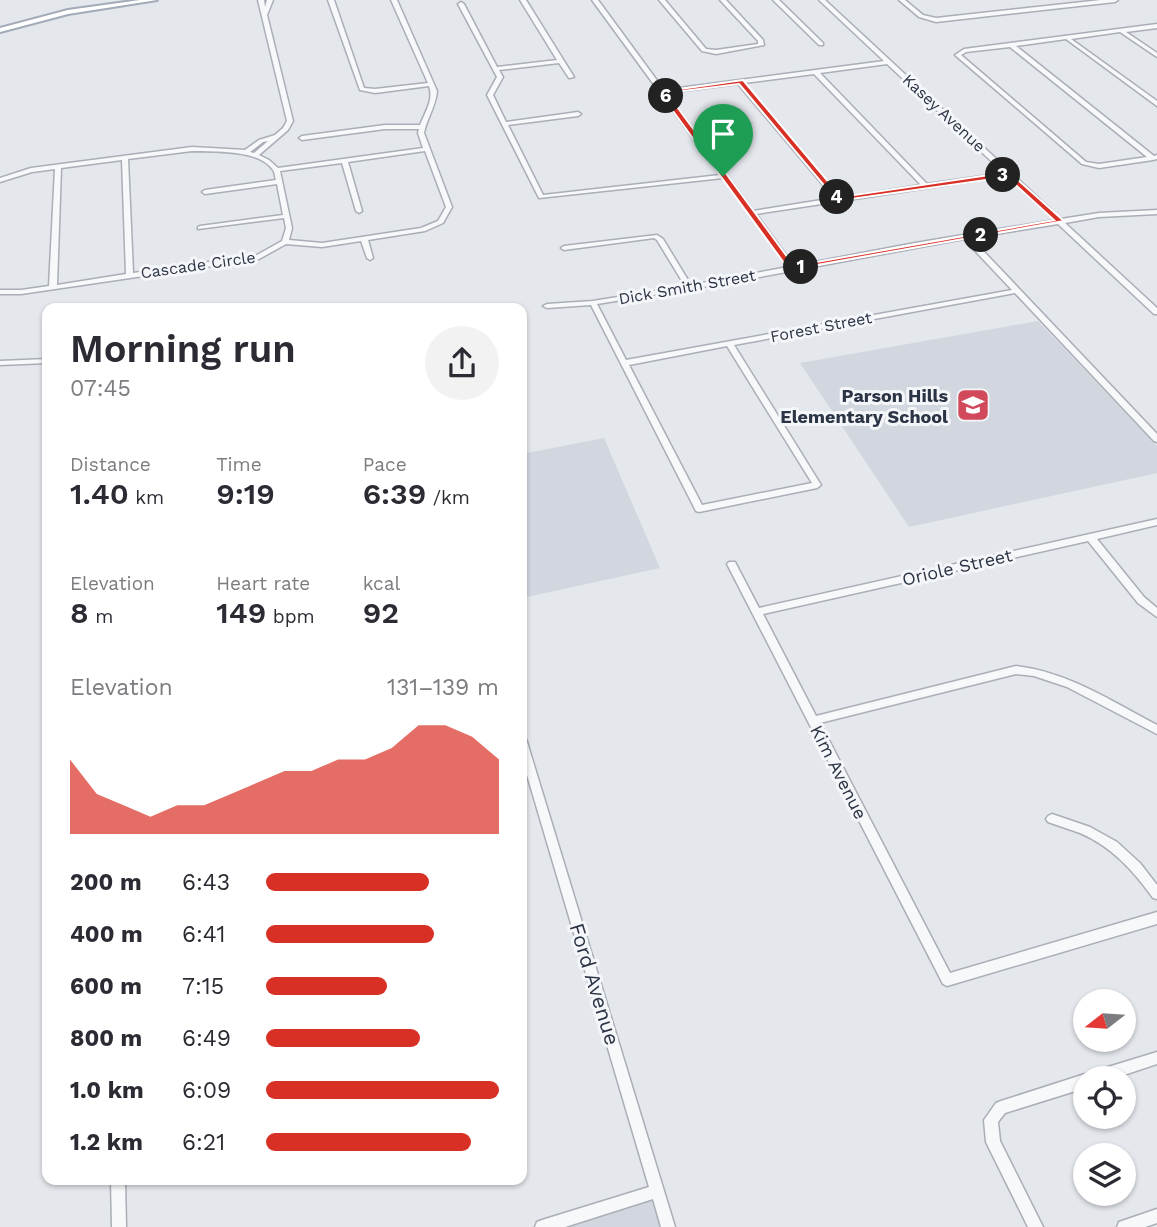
<!DOCTYPE html>
<meta charset="utf-8">
<style>
body{margin:0;font-family:"Work Sans",sans-serif;background:#f2f2f3;color:#2b2b33;height:100vh;display:flex;flex-direction:column;font-size:26px;white-space:nowrap}
*{box-sizing:border-box;margin:0}
p{font-size:23px;color:#7c7c81}
.icon{flex:none;width:38px;height:38px;fill:none;stroke:currentColor;stroke-width:2;stroke-linecap:round;stroke-linejoin:round}
.map{position:relative;flex:1;overflow:hidden}
.details{position:absolute;left:42px;top:303px;width:485px;height:882px;display:flex;flex-direction:column;background:#fff;border-radius:14px;box-shadow:0 2px 5px #0004}
.details>*{flex:none}
.needle{width:46px;rotate:253deg}
.buttons{position:absolute;left:1073px;top:989px;display:grid;gap:14px}
.buttons a{display:grid;place-items:center;width:63px;height:63px;border-radius:50%;background:#fff;box-shadow:0 2px 5px #0004;font-size:35px}
.pin{position:absolute;display:grid;place-items:center;width:60px;height:60px;color:#fff;margin:-72px -30px;border-radius:50% 50% 50% 0;rotate:-45deg;box-shadow:0 0 7px #0007}
.pin .icon{rotate:45deg}
.km{position:absolute;width:35px;height:35px;margin:-18px;border-radius:50%;background:#222;color:#fff;font-size:19px;line-height:35px;text-align:center}
.round{display:grid;place-items:center;flex:none;width:74px;height:74px;border-radius:37px;background:#f2f2f3}
.head{display:flex;align-items:center;justify-content:space-between;height:119px;padding:0 28px}
h1{font-size:38px;font-weight:600;line-height:52px}
.metrics{display:grid;grid-template-columns:repeat(3,1fr);gap:10px;height:119px;padding:7px 28px}
.metrics div{display:grid;align-content:center}
.metrics b{font-size:30px;font-weight:600}
.metrics small{font-size:19px;font-weight:400}
.metrics p{font-size:19px}
.chart{height:196px;padding:14px 28px}
.chart p{display:flex;justify-content:space-between}
.chart svg{width:100%;height:126px;margin-top:7px;fill:#d93025;opacity:.7}
ul{padding:0 28px;list-style:none;font-size:23px}
li{display:grid;grid-template-columns:112px 84px 1fr;align-items:center;height:52px}
li i{height:18px;border-radius:9px;background:#d93025}
.map>svg:first-child{display:block}
.built{fill:#d2d6de}
.lines{fill:none;stroke-linecap:round;stroke-linejoin:round}
.minor-casing{stroke:#a9aeb7;stroke-width:3}
.major-casing{stroke:#a3abb8;stroke-width:4}
.minor{fill:#f7f8fa;fill-rule:evenodd}
.major{fill:#fff;fill-rule:evenodd}
.route{fill:#d93025;stroke:#fff;stroke-width:2;fill-rule:evenodd}
.labels{text-anchor:middle;dominant-baseline:central;stroke-width:6;stroke-linejoin:round;paint-order:stroke}
.far-street-label{font-size:16px;fill:#2b3445;stroke:#f4f6f9}
.poi-label{font-size:18px;font-weight:bold;fill:#2b3445;stroke:#f4f6f9;text-anchor:end}
.street-label{font-size:18px;fill:#2b3445;stroke:#f4f6f9}
.near-street-label{font-size:21px;fill:#2b3445;stroke:#f4f6f9}
</style>
<div class="map">
<svg width="1157" height="1227" viewBox="0 0 1157 1227">
<rect width="100%" height="100%" fill="#e4e7ec"/>
<path class="built" d="M1038 321 1157 446V473L909 527 800 363Z
M604 438 660 568 522 598V454Z
M657 1191 668 1227H542Z"/>
<g class="lines">
<defs>
<path id="minor" d="M258 0H264L265 7 267 0H273L267 15 293 121 288 130 259 155 269 160 278 168 423 148 418 133 419 129H385L302 140 299 138 302 136 385 125H420C425 112 434 100 429 86L375 93 360 90 328 0H334L364 88 375 89 428 83 391 0H397L437 91C436 106 427 118 424 133L452 207 443 223 425 231 368 240 373 258 370 260 367 258 361 241 322 247 286 244 259 259 21 294H0V290H21L49 286 55 169 32 172 0 182V178L31 168 192 147 245 150 259 140 275 135 283 128 287 121ZM268 141 254 153 250 152 263 142ZM192 151C214 152 259 149 273 170 275 172 275 178 276 180L205 190 202 192 205 194 277 184 283 215 200 226 198 227V229L284 218 286 228 282 241 257 255 133 273 128 159ZM425 151 446 207 438 221 421 228 322 243 289 240 292 228 280 171 342 163 356 211 359 213 362 211 348 162ZM122 160 126 274 57 285 61 168Z
M520 0H526L574 77 569 78 559 63 499 70 503 77 493 95 506 122 578 112 581 114 578 116 508 125 543 195 720 175 592 0H598L664 90 884 61 819 0H825L1061 219 1099 213 1157 210V214L1099 217 1065 223 1157 308V314H1154L1058 224 971 238 1157 434V442L1154 441 1015 293 734 345 821 485 817 488 699 512 696 511 591 305 547 308 543 306 547 304 593 301 685 286 657 240 654 238 564 250 561 248 564 246 657 235 663 239 691 285 788 267 723 178 539 198 487 95 497 77 458 4 461 2 464 4 497 67 557 60ZM887 64 1004 173 927 184 820 73ZM814 74 921 185 840 198 744 83ZM738 84 834 198 753 211 666 93ZM1007 176 1055 220 915 243 794 266 756 214ZM964 239 1012 290 626 360 597 304 727 283ZM727 346 812 483 702 505 629 365Z
M659 0H665L706 49 716 50 758 44V41L720 0H726L763 40 764 45 716 54 702 51Z
M773 0H779L823 43V45H819Z
M899 0H905L923 15 936 18 1101 0H1118L1115 2 936 22 919 17Z
M1157 24V28L1126 32 1157 53V57L1120 32 1071 39 1157 101V106L1066 39 1016 46 1154 156 1157 155V159L1153 160 1099 168 1082 164 955 55 964 49ZM1010 47 1147 157 1099 164 1086 162 961 55 966 52Z
M47 359V363L0 365V361Z
M1157 519V525L1097 539 1144 597 1157 608V617L1138 603 1088 541 763 614 816 716 1016 666C1068 672 1111 701 1157 725V734L1067 687 1034 676 1016 674 820 723 950 973 1157 912V924L947 986 943 984 727 564 729 562H735L759 608Z
M522 738 526 739 527 742 675 1227H661L653 1199 565 1227H535L537 1222 542 1220 649 1187 522 758Z
M1052 814 1090 827 1117 842 1140 863 1157 885V899L1153 898C1133 870 1111 846 1080 833 1069 829 1059 826 1048 822L1046 819 1048 816Z
M1157 1052V1064L1115 1078H1085V1088L1005 1113 998 1122 1000 1141 1043 1227H1028L986 1142 984 1120 996 1103 1001 1101 1085 1074 1089 1076 1090 1073 1095 1071Z
M111 1180H125L126 1227H112Z
M1157 1209V1223L1145 1227H1117L1119 1222Z"/>
<path id="major" d="M140 0H157L68 14 0 32V28L68 10Z"/>
</defs>
<use href="#minor" class="minor-casing"/>
<use href="#major" class="major-casing"/>
<use href="#minor" class="minor"/>
<use href="#major" class="major"/>
</g>
<path class="route" d="M743 80 841 197 1009 172 1064 221 789 270 659 92ZM739 84 837 201 1007 177 1054 220 794 266 667 93Z"/>
<defs>
<symbol id="school-square" viewBox="-11 -11 22 22"><rect x="-9" y="-9" width="18" height="18" rx="4" fill="#d1495b" stroke="#f4f6f9"/><path d="M0-5L7-2L0 1L-7-2ZM-4 1L0 2.5L4 1V4Q0 6-4 4Z" fill="#fff"/></symbol>
</defs>
<g fill-rule="evenodd">
<use href="#school-square" x="954" y="386" width="38" height="38"/>
</g>
<g class="labels">
<g class="far-street-label">
<text transform="translate(944 113) rotate(43)">Kasey Avenue</text>
<text transform="translate(198 265) rotate(-8)">Cascade Circle</text>
<text transform="translate(687 287) rotate(-10)">Dick Smith Street</text>
<text transform="translate(821 327) rotate(-11)">Forest Street</text>
</g>
<g class="poi-label">
<text x="948" y="395">Parson Hills<tspan x="948" dy="21">Elementary School</tspan></text>
</g>
<g class="street-label">
<text transform="translate(957 567) rotate(-13)">Oriole Street</text>
<text transform="translate(839 772) rotate(63)">Kim Avenue</text>
</g>
<g class="near-street-label">
<text transform="translate(595 984) rotate(73)">Ford Avenue</text>
</g>
</g>
</svg>
<div class="buttons">
<a><svg class="needle" viewBox="-14 -14 28 28"><path d="M0-13l5 13h-10z" fill="#e53935"/><path d="M0 13l5-13h-10z" fill="#7c7c81"/></svg></a>
<a><svg class="icon" aria-label="locate" viewBox="0 0 24 24"><circle cx="12" cy="12" r="6"/><path d="M12 2v4M12 18v4M2 12h4M18 12h4"/></svg></a>
<a><svg class="icon" aria-label="layers" viewBox="0 0 24 24"><path d="M12 4l9 5-9 5-9-5zM3 14l9 5 9-5"/></svg></a>
</div>
<div class="pin" style="left:723px;top:176px;background:#1e9e55"><svg class="icon" aria-label="arrive" viewBox="0 0 24 24"><path d="M6 21V4h12l-3 4 3 4H6"/></svg></div>
<b class="km" style="left:801px;top:267px">1</b>
<b class="km" style="left:981px;top:235px">2</b>
<b class="km" style="left:1003px;top:175px">3</b>
<b class="km" style="left:837px;top:197px">4</b>
<b class="km" style="left:666px;top:96px">6</b>
<section class="details">
<div class="head"><div><h1>Morning run</h1><p>07:45</p></div><a class="round"><svg class="icon" aria-label="share" viewBox="0 0 24 24"><path d="M12 15V3M7 8l5-5 5 5M5 13v7h14v-7"/></svg></a></div>
<div class="metrics">
<div><p>Distance</p><b>1.40<small> km</small></b></div>
<div><p>Time</p><b>9:19</b></div>
<div><p>Pace</p><b>6:39<small> /km</small></b></div>
</div>
<div class="metrics">
<div><p>Elevation</p><b>8<small> m</small></b></div>
<div><p>Heart rate</p><b>149<small> bpm</small></b></div>
<div><p>kcal</p><b>92</b></div>
</div>
<div class="chart"><p><span>Elevation</span>131–139 m</p>
<svg viewBox="0 0 160 44" preserveAspectRatio="none"><path d="M0 44V18L10 30L20 34L30 38L40 34L50 34L60 30L70 26L80 22L90 22L100 18L110 18L120 14L130 6L140 6L150 10L160 18V44z"/></svg>
</div>
<ul>
<li><b>200 m</b>6:43<i style="width:70%"></i></li>
<li><b>400 m</b>6:41<i style="width:72%"></i></li>
<li><b>600 m</b>7:15<i style="width:52%"></i></li>
<li><b>800 m</b>6:49<i style="width:66%"></i></li>
<li><b>1.0 km</b>6:09<i style="width:100%"></i></li>
<li><b>1.2 km</b>6:21<i style="width:88%"></i></li>
</ul>
</section>
</div>
